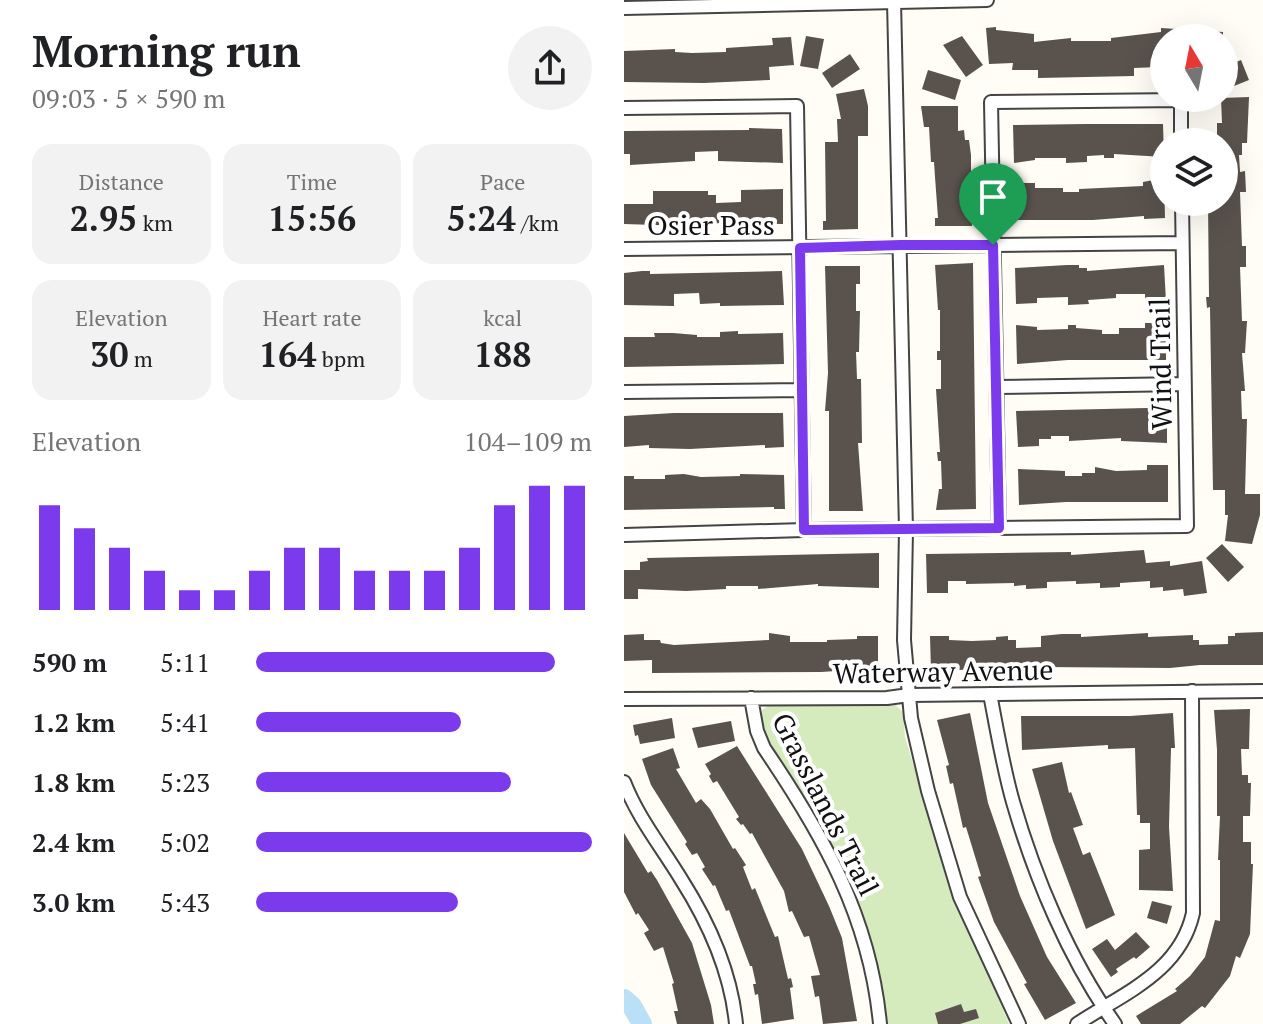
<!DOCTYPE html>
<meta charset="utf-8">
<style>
body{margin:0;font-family:"PT Serif",serif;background:#f2f2f2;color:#202124;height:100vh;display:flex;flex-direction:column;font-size:30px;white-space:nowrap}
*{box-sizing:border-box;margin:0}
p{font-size:26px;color:#757577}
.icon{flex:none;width:44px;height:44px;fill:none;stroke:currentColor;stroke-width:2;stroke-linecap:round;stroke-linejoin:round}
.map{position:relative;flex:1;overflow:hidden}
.sheet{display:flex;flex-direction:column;background:#fff;width:624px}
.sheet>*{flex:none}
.needle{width:52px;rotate:350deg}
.fabs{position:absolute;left:526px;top:24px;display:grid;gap:16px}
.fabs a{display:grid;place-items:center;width:88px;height:88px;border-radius:50%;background:#fff;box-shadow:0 8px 32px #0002;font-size:40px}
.pin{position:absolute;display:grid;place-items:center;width:68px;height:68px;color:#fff;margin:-82px -34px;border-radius:50% 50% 50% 0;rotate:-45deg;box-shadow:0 0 8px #0007}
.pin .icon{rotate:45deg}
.round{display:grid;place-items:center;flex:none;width:84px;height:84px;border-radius:42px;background:#f2f2f2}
.overview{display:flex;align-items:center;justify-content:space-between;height:136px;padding:0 32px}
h1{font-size:44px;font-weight:600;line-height:60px}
.metrics{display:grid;grid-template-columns:repeat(3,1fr);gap:12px;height:136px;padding:8px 32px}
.metrics div{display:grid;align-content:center;border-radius:20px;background:#f2f2f2;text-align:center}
.metrics b{font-size:34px;font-weight:600}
.metrics small{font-size:22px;font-weight:400}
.metrics p{font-size:22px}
.chart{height:224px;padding:16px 32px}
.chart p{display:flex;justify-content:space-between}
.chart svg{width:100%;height:144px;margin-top:8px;stroke:#7c3aed;stroke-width:6}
ul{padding:0 32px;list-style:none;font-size:26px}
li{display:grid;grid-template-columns:128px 96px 1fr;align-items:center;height:60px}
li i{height:20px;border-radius:10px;background:#7c3aed}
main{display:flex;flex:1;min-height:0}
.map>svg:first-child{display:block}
.green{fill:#d5ebbd}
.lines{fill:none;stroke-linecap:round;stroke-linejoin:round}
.river{stroke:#b9e0f7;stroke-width:20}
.building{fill:#5a524d}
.minor-casing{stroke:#444;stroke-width:16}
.minor{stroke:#fff;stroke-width:12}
.route-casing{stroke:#fff;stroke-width:16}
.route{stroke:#7c3aed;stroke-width:10}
.labels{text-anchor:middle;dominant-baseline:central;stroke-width:8;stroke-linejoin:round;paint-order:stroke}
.street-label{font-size:28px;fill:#111;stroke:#fff}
</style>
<main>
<section class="sheet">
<div class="overview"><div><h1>Morning run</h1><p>09:03 · 5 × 590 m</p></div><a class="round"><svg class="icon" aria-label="share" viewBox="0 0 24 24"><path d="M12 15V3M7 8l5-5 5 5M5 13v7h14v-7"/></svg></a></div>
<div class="metrics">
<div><p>Distance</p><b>2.95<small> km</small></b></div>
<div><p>Time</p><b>15:56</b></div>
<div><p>Pace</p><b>5:24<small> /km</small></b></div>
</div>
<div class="metrics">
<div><p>Elevation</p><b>30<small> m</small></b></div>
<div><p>Heart rate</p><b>164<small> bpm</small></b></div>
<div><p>kcal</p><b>188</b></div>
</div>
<div class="chart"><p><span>Elevation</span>104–109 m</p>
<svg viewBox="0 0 160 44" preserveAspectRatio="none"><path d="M5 44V12M15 44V19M25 44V25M35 44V32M45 44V38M55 44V38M65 44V32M75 44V25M85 44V25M95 44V32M105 44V32M115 44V32M125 44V25M135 44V12M145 44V6M155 44V6"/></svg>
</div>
<ul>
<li><b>590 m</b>5:11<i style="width:89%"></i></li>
<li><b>1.2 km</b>5:41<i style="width:61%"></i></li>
<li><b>1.8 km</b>5:23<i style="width:76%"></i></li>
<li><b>2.4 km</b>5:02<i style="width:100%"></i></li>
<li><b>3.0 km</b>5:43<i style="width:60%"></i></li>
</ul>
</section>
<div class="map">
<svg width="639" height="1024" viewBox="0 0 639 1024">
<rect width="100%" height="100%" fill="#fffdf5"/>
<path class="green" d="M269 703 279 712 281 737 324 878 385 1024H262C250 934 228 873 180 796 168 776 133 732 138 710L147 704Z"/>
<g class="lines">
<path class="river" d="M0 999 8 1006 18 1024"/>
</g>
<path class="building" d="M372 27V30L410 34V42L447 38V41H487V38L537 32V28L599 32V38H540V62H534L535 67 510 68V76L414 78V70H388L389 63 365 64 362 28Z
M182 36 200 39 194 69 176 66Z
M338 36 359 65 342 77 319 45Z
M167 37 170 65 145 67 146 80 80 83 0 82V51L51 49V52L68 53 102 52V48L149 45 148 38Z
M226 54 236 69 208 88 198 73Z
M617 60 625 80 600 90V67Z
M304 70 337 80 331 100 298 89Z
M240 89 244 106V136H234V229L199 230V221H202L201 142H214L213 119H217L212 94Z
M625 97 623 143H618V155H615L616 172 621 171 622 192H616L618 246H622V267H616L618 321H623L621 353H618L621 391H617L618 419H623L621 494H636V515L628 544 601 541 604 515H601V490H589L586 307 583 308 582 297H585L584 202H600V142H593V123H598L597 98Z
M297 106H334V131L340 130 341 140H345L347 155V189H350L348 226H311V218H314L311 177 310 162H307L305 127H300Z
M462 124H539L540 157 490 154V158H480V155L463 156V162L442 163V158H411V160L390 163 389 125Z
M125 128 158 129 159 163 94 161V151L71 152V161L6 165V154H0V131L125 130Z
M540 178 541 218 520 219V216L469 220H391L390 183H411V188H439V192H455V189L519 186V182Z
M159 189V224L96 223 62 226 0 224V204H29V191H84V195H92V203L117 202V190Z
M349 263 352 509 312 510 315 489H318L317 461H314L313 452H316L312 389H317V360H313V351H316V310H314L311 265Z
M443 265H455V268H463V271L540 265 542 302 521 299V294H492V298L464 300 465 304 444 305V297L413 298V303L392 304 391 268Z
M201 266H236V284H232V311H236L235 352H232L233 379H237L238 443H234L239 511H205V411H201L204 373Z
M18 271H26V274L158 271 160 305 96 306V303L76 304 75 293 50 294V306L0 305V273Z
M521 323H542V360H444L393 364 392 325 413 327V330L444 329V325H452V328L478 330V334H495V328H521Z
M114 331V334L159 333 160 364 0 367V337H31L30 333H49L73 335V337H96V332Z
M523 408H543V443L497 441V438L445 441V436H427V439H415V446L394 447 392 411Z
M50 413H159L160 447 141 448V445L66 449 25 448V445L0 447V416Z
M523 465H544V502H442L395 505 394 469 441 471V476H458V473H471V467L492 471 523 470Z
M60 474 77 477 116 476V474L160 475 161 509H150V507L0 510V476H10V479H41V475Z
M598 544 620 567 604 582 582 558Z
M520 550 522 563 546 561V566L578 561 583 593 560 596 559 589 539 591V587L526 588V581L496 583V587L476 588V583L452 584V581L423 582V588L402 589V585L390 586V583L342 584V581H324V593H303L302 554 447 552V555Z
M255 553V588L194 586V584L134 589V586H102V589L62 591 14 589V599H0V570H16V562L24 561 23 558Z
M639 632V665H576L546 668 418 667 307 671 306 636H325V640L348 641 372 640V637L384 636V640H392V648L417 647V636L438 634H457V637L524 633V637L569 635V640H575V645L604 644V636H611V633Z
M145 633 166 636V642H203V640L233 639V636H254V673H243V669L197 672 28 673V660L0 661V635L20 634V640H36L37 643 50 645 145 640Z
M626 709 625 749H617L618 775H624V783H627L626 816H619V842H627V864H629L626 934 616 958 612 956 606 976 581 1008 578 1006 556 1024H517L512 1016 553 991 551 989 566 976 581 957 591 920 596 921V860H594L596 816H593V750L590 710Z
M346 713 364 803 396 896 423 957 452 1003 421 1020 400 984 403 983 370 922 354 877 357 876 342 827 339 828 329 783 326 784 322 766 325 765 313 720Z
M549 713 551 748H547L545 827 549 891 515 890V850L526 849V823H516V815H513L511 748 484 749V745L398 750 397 716H506Z
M48 718 51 738 16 744 14 735 11 736 9 725Z
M107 721 111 741 74 748 68 728Z
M113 746 178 849 205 906 218 938 233 1021 199 1024 195 996 191 997 187 976 196 975 185 936 180 937 168 911 165 912 160 891 128 833 126 834 119 824 117 825 112 819 115 817 93 781 89 783 85 776 87 774 81 764Z
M49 748 56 768 52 769 72 803 77 799 86 809 109 849 111 848 122 865 119 867 128 890 131 888 151 937 154 936 164 979 167 978 169 987 166 988 170 1019 138 1024 134 994 131 995 129 984H132L128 966H126L105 910 102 911 91 885 89 886 78 869 81 867 73 853 68 855 61 844 63 842 27 785 18 759Z
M438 762 445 793 447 792 459 825 449 828 459 855 466 852 491 915 462 929 429 841 408 769Z
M0 833 24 873 27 871 33 880 68 943 87 1005 90 1024H53L50 1011H54L48 984 50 983 39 947 30 951 20 933 25 930 14 913 12 915 0 892Z
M528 901 548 906 543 924 523 918Z
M512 932 526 947 512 959 510 957 492 969 494 972 487 977 468 949 483 939 491 950Z
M337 1004 340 1012 352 1009 355 1018 336 1024H314L311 1013Z"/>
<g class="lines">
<defs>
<path id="minor" d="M270 1 282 530 280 640 287 718 304 791 336 897 395 1024
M0 8 363 0
M0 108 173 106 180 530
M0 249 558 243
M373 387 560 384
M0 392 177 390
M375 528 367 102 557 100V142
M0 535 180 530 563 526 558 202
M366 694C373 730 379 767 389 802 411 878 445 959 491 1024
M127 698 133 731 140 748C199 835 246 917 256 1024
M0 699 263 698 285 695 639 691
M0 782C14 818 37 846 57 879 85 923 107 972 112 1024
M453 1024C500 993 556 972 569 913L568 691"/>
</defs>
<use href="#minor" class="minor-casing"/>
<use href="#minor" class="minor"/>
</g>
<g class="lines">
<defs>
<path id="route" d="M277 245H369L375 528 180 530 176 248Z"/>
</defs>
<use href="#route" class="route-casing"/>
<use href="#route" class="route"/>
</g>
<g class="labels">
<g class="street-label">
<text x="87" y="224">Osier Pass</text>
<text transform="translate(536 364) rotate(-91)">Wind Trail</text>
<text transform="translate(319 671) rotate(-1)">Waterway Avenue</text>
<text transform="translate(202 804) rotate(63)">Grasslands Trail</text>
</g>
</g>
</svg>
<div class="fabs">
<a><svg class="needle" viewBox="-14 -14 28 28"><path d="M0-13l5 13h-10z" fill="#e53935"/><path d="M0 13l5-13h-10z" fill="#757577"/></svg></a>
<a><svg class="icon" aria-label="layers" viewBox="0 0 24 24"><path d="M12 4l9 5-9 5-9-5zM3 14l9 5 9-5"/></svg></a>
</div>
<div class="pin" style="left:369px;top:245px;background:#1e9e55"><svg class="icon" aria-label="arrive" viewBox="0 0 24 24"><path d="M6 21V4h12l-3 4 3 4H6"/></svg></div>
</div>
</main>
